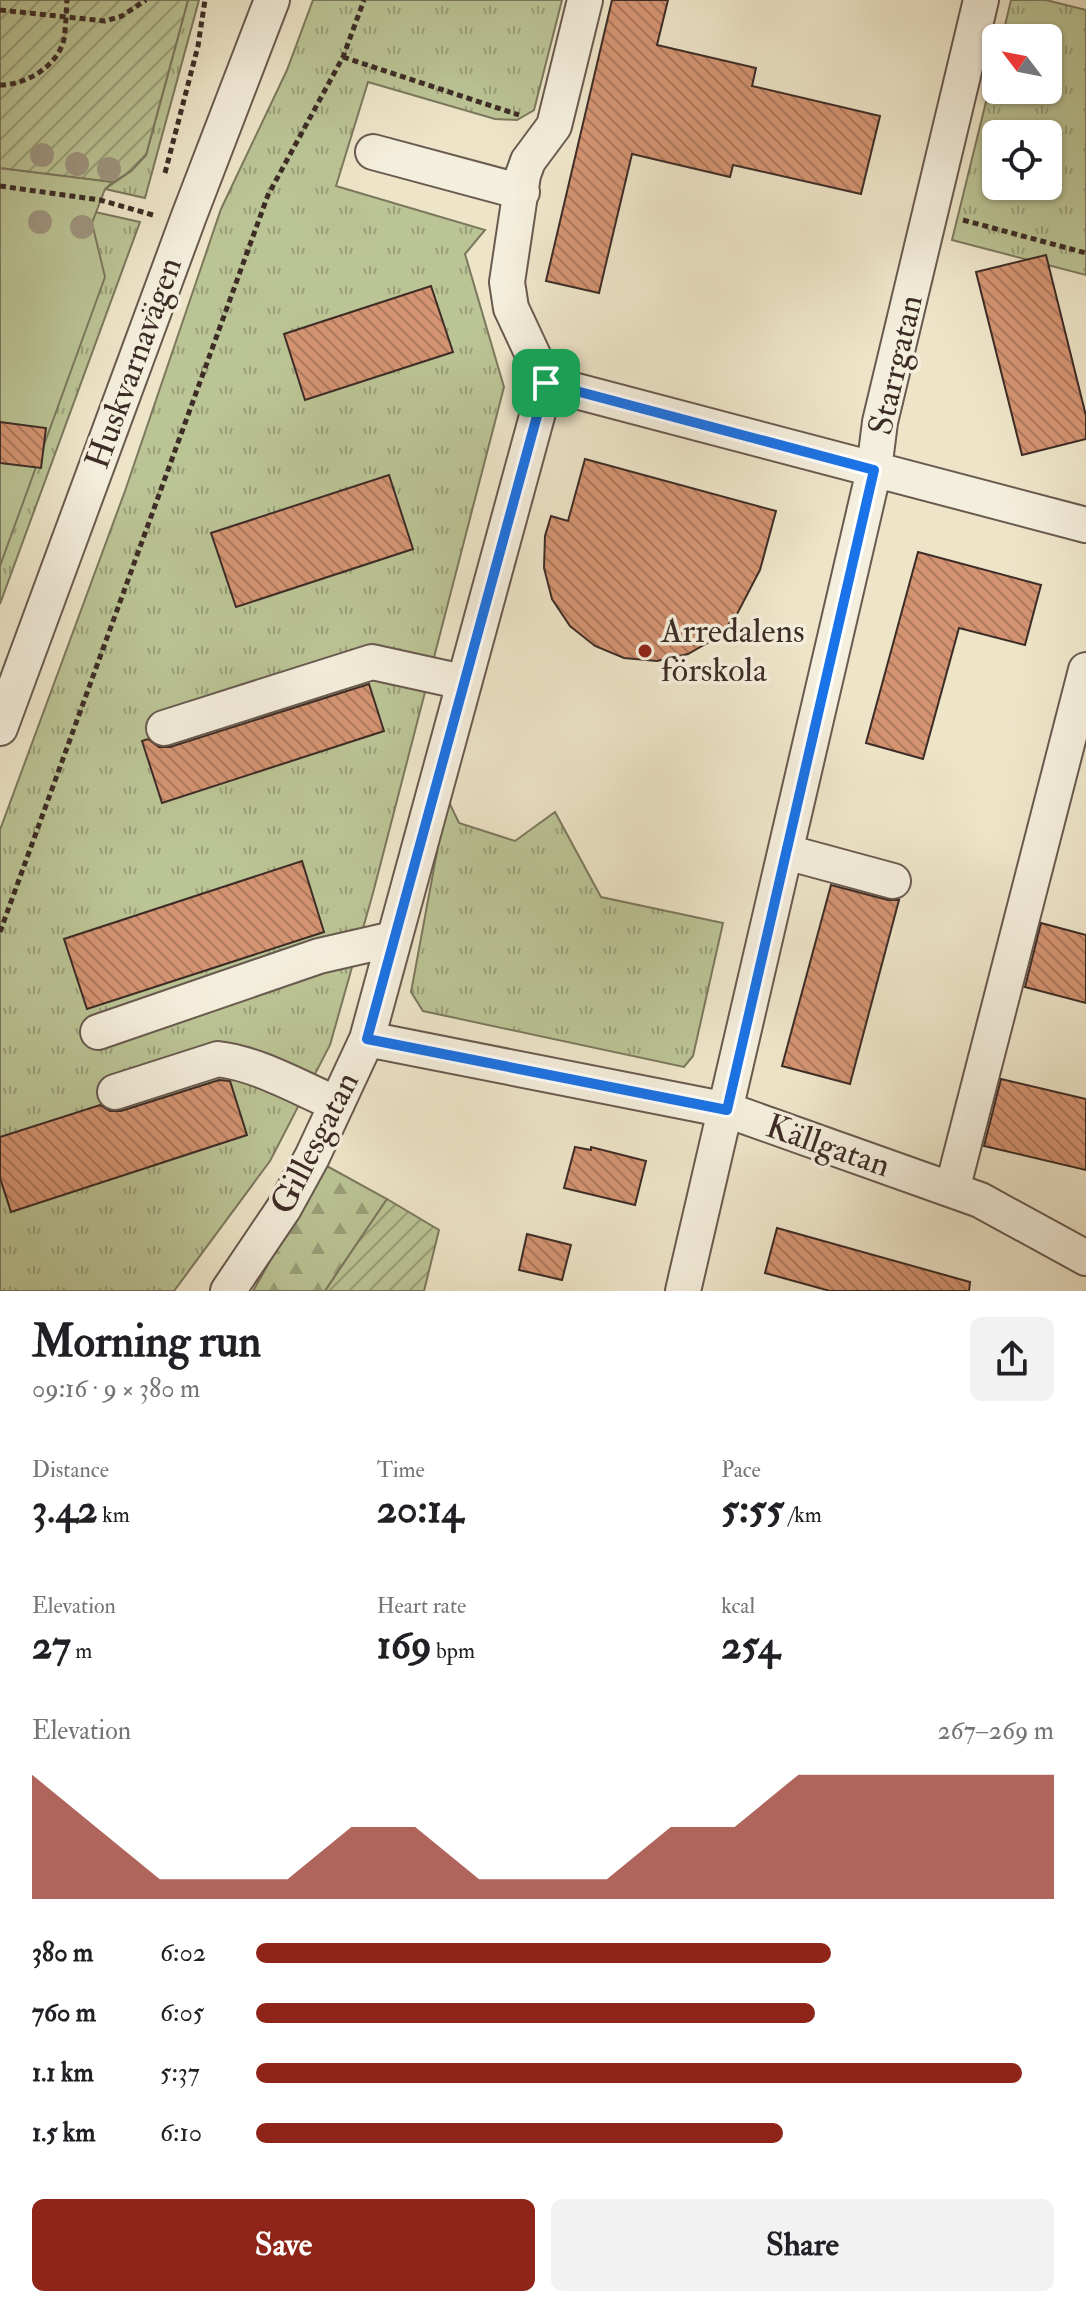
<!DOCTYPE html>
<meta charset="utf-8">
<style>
body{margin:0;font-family:"IM FELL Double Pica",serif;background:#f2f2f2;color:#202124;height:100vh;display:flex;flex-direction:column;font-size:30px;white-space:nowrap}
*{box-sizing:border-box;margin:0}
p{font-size:26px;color:#757577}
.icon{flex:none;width:44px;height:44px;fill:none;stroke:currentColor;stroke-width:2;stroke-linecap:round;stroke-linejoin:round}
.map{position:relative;height:1291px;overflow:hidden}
.drawer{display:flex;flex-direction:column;background:#fff;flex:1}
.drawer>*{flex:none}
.needle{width:52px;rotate:302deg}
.controls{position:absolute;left:982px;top:24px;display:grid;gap:16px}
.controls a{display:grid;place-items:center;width:80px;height:80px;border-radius:12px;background:#fff;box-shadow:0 2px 6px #0004;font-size:40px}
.pin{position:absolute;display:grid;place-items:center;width:68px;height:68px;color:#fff;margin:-34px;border-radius:16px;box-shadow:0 4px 12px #0006}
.round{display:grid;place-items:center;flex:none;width:84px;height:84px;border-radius:12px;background:#f2f2f2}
.summary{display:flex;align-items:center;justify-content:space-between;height:136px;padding:0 32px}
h1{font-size:44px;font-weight:800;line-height:60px}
.stats{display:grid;grid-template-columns:repeat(3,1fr);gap:12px;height:136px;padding:8px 32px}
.stats div{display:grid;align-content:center}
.stats b{font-size:40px;font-weight:800}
.stats small{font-size:22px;font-weight:400}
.stats p{font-size:22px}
.chart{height:224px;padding:16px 32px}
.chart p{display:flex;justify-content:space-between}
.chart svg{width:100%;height:144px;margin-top:8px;fill:#8f2418;opacity:.7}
.button{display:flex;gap:16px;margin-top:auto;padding:16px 32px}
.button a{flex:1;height:92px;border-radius:12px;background:#8f2418;color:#fff;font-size:32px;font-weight:800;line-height:92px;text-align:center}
.button a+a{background:#f2f2f2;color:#202124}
ul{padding:0 32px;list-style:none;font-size:26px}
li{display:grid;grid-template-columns:128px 96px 1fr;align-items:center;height:60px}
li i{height:20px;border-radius:10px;background:#8f2418}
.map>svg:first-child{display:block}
.grass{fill:url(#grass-tufts);stroke:#7c785e;stroke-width:2;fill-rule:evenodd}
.forest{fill:url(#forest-firs);stroke:#7c785e;stroke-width:2}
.park{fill:#bbc495;stroke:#7c785e;stroke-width:2}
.garden{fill:url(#garden-furrows);stroke:#7c785e;stroke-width:2}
.building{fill:url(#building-back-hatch);stroke:#3d2c26;stroke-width:2}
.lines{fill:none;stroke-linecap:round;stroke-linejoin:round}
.minor-casing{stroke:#695a4f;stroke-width:38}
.path{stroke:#3d2c26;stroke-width:5;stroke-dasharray:6 4;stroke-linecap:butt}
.minor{stroke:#f4eedc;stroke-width:34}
.tree{fill:#9e947f}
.route-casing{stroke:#fff;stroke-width:16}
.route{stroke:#1a73e8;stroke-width:10}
.poi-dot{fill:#8f2418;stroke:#f4eedc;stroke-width:3}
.labels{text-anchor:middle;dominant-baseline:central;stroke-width:7;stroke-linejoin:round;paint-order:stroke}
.street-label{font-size:34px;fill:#3d2c26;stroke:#f4eedc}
.poi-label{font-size:34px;fill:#3d2c26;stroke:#f4eedc;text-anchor:start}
</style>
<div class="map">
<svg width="1086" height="1291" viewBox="0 0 1086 1291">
<defs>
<pattern id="grass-tufts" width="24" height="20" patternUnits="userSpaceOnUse" patternTransform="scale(2)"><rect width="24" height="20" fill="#bbc495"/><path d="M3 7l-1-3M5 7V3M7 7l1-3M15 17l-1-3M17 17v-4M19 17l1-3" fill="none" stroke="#999f79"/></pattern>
<pattern id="forest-firs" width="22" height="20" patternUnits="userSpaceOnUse" patternTransform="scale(2)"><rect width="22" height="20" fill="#bbc495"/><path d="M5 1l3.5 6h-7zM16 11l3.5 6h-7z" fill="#999f79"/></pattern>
<pattern id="garden-furrows" width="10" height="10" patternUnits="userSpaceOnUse" patternTransform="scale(2)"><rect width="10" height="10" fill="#bbc495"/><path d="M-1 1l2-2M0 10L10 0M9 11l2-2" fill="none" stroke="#999f79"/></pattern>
<pattern id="building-back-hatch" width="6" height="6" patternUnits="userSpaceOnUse" patternTransform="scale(2)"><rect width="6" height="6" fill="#d49472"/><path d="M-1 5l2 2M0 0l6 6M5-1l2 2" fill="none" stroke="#ad795d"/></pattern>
</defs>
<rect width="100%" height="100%" fill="#eee5c9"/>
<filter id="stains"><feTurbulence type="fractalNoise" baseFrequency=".0025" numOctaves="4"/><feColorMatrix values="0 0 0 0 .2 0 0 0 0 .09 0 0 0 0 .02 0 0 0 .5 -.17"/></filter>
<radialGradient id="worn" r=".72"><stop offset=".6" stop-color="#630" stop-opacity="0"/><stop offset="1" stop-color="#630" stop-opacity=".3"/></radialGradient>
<path class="grass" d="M188 0H199L145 198 105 189 131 171 146 155Z
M313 0H562L534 110 517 120 495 119 368 82 336 186 485 230 465 254 504 387 373 893 330 1045 270 1161 174 1291H0V830L125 491 221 209 287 70Z
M1011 0H1046L1086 10V275L952 240 996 61V90H1048V38H1002ZM996 134H1048V186H996Z
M95 212 140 222 0 604V400Z
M447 798 459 823 515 841 555 812 601 897 723 923 693 1056 684 1067 423 1011 411 992Z"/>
<path class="forest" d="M325 1165 387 1199 325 1291H253Z"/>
<path class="park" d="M0 168 113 182 105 189 92 223 105 277 0 566Z"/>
<path class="garden" d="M0 0H188L146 155 131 171 113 182 0 168Z
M387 1199 439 1230 424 1291H325Z"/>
<path class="building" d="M612 0H668L657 45 756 68 752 86 880 116 861 194 733 165 730 177 632 154 599 293 546 281Z
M1046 255 1086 416V439L1022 455 976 272Z
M431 286 453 352 305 400 284 334Z
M0 422 46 428 41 468 0 463Z
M585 459 776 511 760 570 736 616 716 638 688 654 657 661 624 658 595 646 570 626 552 599 544 568 545 536 551 516 568 521Z
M389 475 413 549 236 607 211 533Z
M918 552 1041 585 1025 645 959 628 923 759 866 743Z
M369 684 384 731 162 803 142 741 148 739 159 747H170Z
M302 861 324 932 87 1009 64 939Z
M831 885 888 900H899L850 1084 782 1066Z
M1041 923 1086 935V1003L1025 987Z
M1001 1079 1086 1099V1170L984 1146Z
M219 1080 230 1081 247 1135 11 1212 0 1178V1137L100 1105 110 1111H121Z
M575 1147 591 1150V1147L646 1161 635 1205 564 1188Z
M777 1228 970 1282 969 1291H830L765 1273Z
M527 1234 571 1245 562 1280 519 1270Z"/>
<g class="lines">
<defs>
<path id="minor" d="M373 152 522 192
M546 383 1086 525
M546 383 511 308 507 282 523 175 528 161 554 126 585 0
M0 728 189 216 272 0
M164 728 372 662 463 682
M786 852 893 881
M98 1032 319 956 393 939
M367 1039 727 1110 980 1200 1086 1258
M115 1092 218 1059C259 1064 299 1088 337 1104
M952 1190 1086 670
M228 1291 284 1208 312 1157 367 1039 546 383
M683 1291 874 470 880 422 981 0"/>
</defs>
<use href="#minor" class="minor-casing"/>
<path class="path" d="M0 10 105 21 122 16 146 0
M343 57 519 115
M0 85C26 85 58 66 64 39 66 26 66 13 67 0
M165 173 198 46 205 0
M0 186 100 200 153 215
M963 220 1086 253
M0 932 268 195 343 57 364 0"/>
<use href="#minor" class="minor"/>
</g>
<g class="tree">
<circle cx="42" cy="155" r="12"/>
<circle cx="77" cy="164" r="12"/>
<circle cx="109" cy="169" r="12"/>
<circle cx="40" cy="222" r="12"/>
<circle cx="82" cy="227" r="12"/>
</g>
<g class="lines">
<defs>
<path id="route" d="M546 383 874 470 727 1110 367 1039Z"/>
</defs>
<use href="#route" class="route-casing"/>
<use href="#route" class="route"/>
</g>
<circle class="poi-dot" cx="645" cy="651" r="8"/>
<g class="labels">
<g class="street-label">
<text transform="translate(134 363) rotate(-70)">Huskvarnavägen</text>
<text transform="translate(896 365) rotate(-77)">Starrgatan</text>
<text transform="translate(315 1143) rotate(-63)">Gillesgatan</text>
<text transform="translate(828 1146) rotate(19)">Källgatan</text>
</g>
<g class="poi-label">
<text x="661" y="631">Arredalens<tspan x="661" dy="39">förskola</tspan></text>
</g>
</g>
<rect width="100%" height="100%" filter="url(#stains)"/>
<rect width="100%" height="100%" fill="url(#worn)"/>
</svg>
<div class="controls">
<a><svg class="needle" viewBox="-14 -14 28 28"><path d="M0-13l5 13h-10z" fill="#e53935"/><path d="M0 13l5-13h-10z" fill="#757577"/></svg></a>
<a><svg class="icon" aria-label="locate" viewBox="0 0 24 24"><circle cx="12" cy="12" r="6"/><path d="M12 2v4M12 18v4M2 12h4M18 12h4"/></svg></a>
</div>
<div class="pin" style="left:546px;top:383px;background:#1e9e55"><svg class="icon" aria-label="arrive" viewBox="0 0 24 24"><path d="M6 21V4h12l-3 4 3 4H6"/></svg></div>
</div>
<section class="drawer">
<div class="summary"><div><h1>Morning run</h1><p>09:16 · 9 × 380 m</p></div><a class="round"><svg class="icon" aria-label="share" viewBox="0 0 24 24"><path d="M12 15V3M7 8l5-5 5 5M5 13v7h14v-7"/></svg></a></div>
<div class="stats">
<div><p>Distance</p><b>3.42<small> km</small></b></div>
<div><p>Time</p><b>20:14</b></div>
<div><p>Pace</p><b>5:55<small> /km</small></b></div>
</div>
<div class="stats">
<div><p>Elevation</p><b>27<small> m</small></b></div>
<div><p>Heart rate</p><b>169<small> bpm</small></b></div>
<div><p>kcal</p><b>254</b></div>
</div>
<div class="chart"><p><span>Elevation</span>267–269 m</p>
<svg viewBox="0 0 160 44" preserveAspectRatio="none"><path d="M0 44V6L10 22L20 38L30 38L40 38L50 22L60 22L70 38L80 38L90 38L100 22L110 22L120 6L130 6L140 6L150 6L160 6V44z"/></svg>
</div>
<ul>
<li><b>380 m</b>6:02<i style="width:72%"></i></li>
<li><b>760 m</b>6:05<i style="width:70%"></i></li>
<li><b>1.1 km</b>5:37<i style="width:96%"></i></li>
<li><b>1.5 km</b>6:10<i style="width:66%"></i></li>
</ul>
<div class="button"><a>Save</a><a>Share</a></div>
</section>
